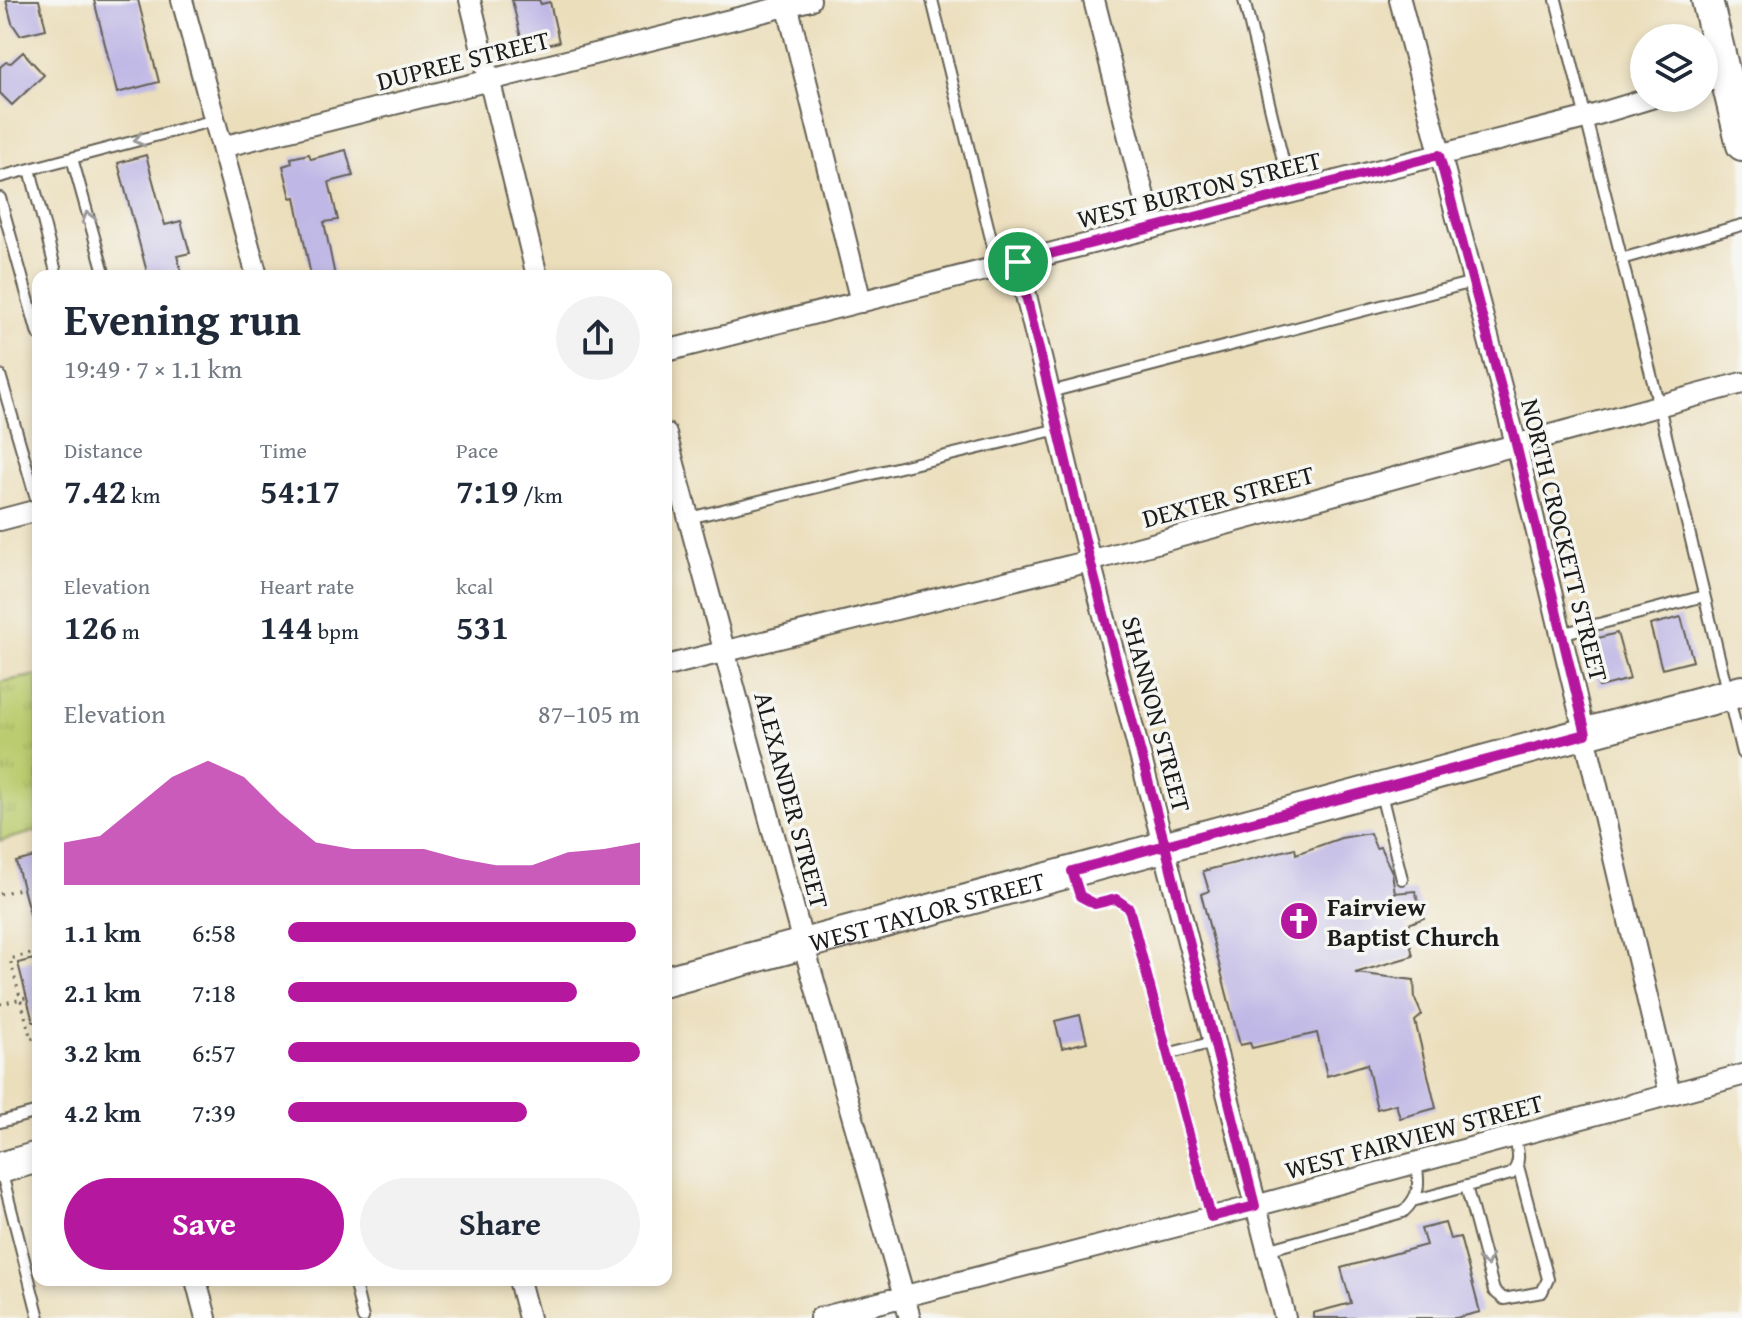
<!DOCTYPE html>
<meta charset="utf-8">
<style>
body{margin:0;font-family:"Gentium Book Plus",serif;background:#f2f2f3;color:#1f2937;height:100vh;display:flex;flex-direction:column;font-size:30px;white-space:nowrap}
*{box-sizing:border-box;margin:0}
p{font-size:26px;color:#747a83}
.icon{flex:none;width:44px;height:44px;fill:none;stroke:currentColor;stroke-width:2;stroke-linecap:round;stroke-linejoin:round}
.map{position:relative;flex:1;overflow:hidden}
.drawer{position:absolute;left:32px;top:270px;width:640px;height:1016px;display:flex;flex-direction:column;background:#fff;border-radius:16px;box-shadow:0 4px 12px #0003}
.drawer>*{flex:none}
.controls{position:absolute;left:1630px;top:24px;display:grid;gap:16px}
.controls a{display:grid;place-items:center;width:88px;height:88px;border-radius:50%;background:#fff;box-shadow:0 4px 12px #0003;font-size:40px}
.pin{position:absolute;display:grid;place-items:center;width:68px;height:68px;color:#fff;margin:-34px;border:4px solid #fff;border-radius:50%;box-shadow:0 2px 8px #0007}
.round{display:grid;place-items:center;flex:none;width:84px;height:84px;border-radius:42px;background:#f2f2f3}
.overview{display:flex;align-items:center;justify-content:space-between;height:136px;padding:0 32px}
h1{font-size:44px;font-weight:700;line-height:60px}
.figures{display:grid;grid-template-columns:repeat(3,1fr);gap:12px;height:136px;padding:8px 32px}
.figures div{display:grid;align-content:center}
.figures b{font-size:34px;font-weight:700}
.figures small{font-size:22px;font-weight:400}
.figures p{font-size:22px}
.chart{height:224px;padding:16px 32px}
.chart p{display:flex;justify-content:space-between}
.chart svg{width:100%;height:144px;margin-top:8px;fill:#b5179e;opacity:.7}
.action{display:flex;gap:16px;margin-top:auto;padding:16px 32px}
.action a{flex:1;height:92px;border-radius:48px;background:#b5179e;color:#fff;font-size:32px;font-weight:700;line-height:92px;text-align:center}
.action a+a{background:#f2f2f3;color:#1f2937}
ul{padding:0 32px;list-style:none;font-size:26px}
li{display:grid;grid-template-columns:128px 96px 1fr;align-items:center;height:60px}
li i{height:20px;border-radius:10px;background:#b5179e}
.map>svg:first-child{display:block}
.park{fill:url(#park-tufts);stroke:#6c7446;stroke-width:2}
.building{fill:#bfb7e5}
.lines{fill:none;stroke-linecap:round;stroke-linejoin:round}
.lane-casing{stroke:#646054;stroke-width:14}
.street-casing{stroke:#646054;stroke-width:24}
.secondary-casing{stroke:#646054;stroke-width:34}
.path{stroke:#646054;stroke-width:3;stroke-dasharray:2 6;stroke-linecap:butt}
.lane{stroke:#fff;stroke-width:10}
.street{stroke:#fff;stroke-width:20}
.secondary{stroke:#fff;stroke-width:30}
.oneway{stroke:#999}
.route-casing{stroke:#fff;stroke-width:16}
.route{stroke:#b5179e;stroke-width:10}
.labels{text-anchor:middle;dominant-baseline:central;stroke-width:7;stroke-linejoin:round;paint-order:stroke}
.street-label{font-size:26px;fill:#1c1c1c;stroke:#f6f6f2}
.poi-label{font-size:26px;font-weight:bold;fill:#1c1c1c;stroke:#f6f6f2;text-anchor:start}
</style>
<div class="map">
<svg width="1742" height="1318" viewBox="0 0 1742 1318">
<defs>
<pattern id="park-tufts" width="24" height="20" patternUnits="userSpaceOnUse" patternTransform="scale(2)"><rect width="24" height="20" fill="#bbcc6f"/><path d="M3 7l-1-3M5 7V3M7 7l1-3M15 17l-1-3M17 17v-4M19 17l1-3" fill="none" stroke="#a0af60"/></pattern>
</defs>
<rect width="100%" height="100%" fill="#f6f6f2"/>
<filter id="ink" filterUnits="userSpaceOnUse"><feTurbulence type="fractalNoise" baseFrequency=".0125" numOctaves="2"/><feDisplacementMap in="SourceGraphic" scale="16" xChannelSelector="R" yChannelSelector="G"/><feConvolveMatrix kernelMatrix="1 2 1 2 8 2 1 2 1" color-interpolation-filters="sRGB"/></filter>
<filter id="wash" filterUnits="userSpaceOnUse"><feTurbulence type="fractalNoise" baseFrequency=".006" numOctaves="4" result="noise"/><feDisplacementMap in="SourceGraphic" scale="32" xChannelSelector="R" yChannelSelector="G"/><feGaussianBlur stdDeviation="1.8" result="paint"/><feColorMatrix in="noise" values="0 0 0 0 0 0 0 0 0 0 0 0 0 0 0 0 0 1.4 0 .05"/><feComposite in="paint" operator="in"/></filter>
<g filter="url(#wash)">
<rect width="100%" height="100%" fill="#ebdebb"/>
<path class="park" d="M38 675V831L0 841V682Z"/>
<g id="blocks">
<path class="building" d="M6 0H39L46 29 20 35 12 23Z
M94 0H138L159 82 117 93Z
M512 0H539L541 4 550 2 559 42 524 50Z
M23 52 44 75 12 105 0 93V67L6 62 11 63Z
M346 150 353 176 329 182 338 220 324 222 335 276H311L295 197 291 198 283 166 292 163 291 158 309 154 311 159Z
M146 155 165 225 181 221 190 253 177 256 183 276H148L118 163Z
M1681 617 1693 661 1662 669 1650 625Z
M1617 633 1630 679 1599 687 1587 641Z
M1370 833 1376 848 1380 847 1392 872 1395 893 1415 891 1424 918 1406 925 1413 956 1355 973 1414 980 1415 999 1422 1015 1415 1021 1436 1108 1400 1118 1396 1104 1377 1109 1367 1064 1327 1076 1317 1033 1252 1048 1250 1043 1240 1045 1201 894 1209 891 1203 871 1295 848 1296 854 1341 838Z
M38 856V925L33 926 16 862Z
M38 958V1022H33L18 963Z
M1080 1015 1087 1042 1062 1048 1055 1021Z
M1445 1223 1450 1239 1460 1237 1480 1312 1456 1318H1313V1313L1351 1303 1341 1268 1426 1245 1421 1229Z"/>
</g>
</g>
<g filter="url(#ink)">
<use href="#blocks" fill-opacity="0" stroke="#646054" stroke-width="2"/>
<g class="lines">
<defs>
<path id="lane" d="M932 0 998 267
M1244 0 1291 193
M1556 0 1659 406 1742 753
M72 158 105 276
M30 169 57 276
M0 177 215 120
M0 198 38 334
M1621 259 1742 225
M0 375 38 505
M1050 392 1473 282
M689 518 1058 429
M1561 634 1704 596
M1380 790 1402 879
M1073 873 1080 896 1095 904 1116 899 1129 908 1211 1217
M1167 1054 1214 1042
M0 1122 38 1112
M1 1170 39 1318
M1466 1186 1494 1291 1504 1299 1542 1292 1548 1279 1518 1166
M1416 1200 1511 1174C1522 1162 1518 1151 1514 1136
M1267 1250 1403 1212C1420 1196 1420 1185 1416 1162
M354 1280 363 1318"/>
<path id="street" d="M182 0 257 276
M470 0 537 276
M786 0 861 302
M1094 0 1152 228
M1400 0 1516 444 1670 1094
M1704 82 1725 76
M222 147 810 0
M1018 262 1090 561 1285 1318
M666 351 1585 118 1651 98
M666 434 803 943 910 1318
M0 520 38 510
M666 666 1090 561 1742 383
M196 1280 206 1318
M519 1280 529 1318
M820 1318 1255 1206 1742 1075"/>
<g id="secondary">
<path d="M1707 0 1742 145"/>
<path id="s1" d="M666 981 1742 691"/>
<path d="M0 1168 38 1157"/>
</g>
</defs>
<use href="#lane" class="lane-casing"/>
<use href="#street" class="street-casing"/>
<use href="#secondary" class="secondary-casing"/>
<path class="path" d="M0 894 23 888
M38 952 10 959 31 1039 38 1037
M0 1004 26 998"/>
<use href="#lane" class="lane"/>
<use href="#street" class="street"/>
<use href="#secondary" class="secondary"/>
</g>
<defs><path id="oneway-chevron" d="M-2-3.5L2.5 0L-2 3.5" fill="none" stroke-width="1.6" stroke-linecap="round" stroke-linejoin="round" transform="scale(2)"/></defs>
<g class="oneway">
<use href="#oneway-chevron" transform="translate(139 140) rotate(165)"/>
<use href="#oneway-chevron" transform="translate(88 217) rotate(-106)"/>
<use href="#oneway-chevron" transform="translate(1486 1261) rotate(75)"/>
</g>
</g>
<g class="lines" filter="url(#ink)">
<defs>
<path id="route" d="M1018 262 1090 561 1165 845 1072 871 1080 896 1095 904 1116 899 1129 908 1211 1217 1255 1206 1165 845 1586 734 1516 444 1439 155 1018 262"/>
</defs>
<use href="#route" class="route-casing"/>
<use href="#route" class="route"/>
</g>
<defs>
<symbol id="church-disc" viewBox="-11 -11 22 22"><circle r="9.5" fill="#b5179e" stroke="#f6f6f2"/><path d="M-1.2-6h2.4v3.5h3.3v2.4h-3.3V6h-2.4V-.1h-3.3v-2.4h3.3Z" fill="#fff"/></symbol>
</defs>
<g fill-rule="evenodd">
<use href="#church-disc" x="1277" y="899" width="44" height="44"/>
</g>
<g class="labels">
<g class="street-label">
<text transform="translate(463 60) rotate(-14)">DUPREE STREET</text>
<text transform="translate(1199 189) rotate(-14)">WEST BURTON STREET</text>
<text transform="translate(1228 496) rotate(-15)">DEXTER STREET</text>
<text transform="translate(1565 540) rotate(76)">NORTH CROCKETT STREET</text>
<text transform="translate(1157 714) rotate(75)">SHANNON STREET</text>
<text transform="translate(792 800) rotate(75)">ALEXANDER STREET</text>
<text stroke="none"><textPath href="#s1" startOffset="270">WEST TAYLOR STREET</textPath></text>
<text transform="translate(1414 1136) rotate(-15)">WEST FAIRVIEW STREET</text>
</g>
<g class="poi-label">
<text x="1327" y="906">Fairview<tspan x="1327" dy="30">Baptist Church</tspan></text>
</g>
</g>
</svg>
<div class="controls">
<a><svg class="icon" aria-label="layers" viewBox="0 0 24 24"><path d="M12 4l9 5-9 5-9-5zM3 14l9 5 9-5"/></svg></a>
</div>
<div class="pin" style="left:1018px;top:262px;background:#1e9e55"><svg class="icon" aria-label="arrive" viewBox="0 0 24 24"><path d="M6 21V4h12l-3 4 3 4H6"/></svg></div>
<section class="drawer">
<div class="overview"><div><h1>Evening run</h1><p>19:49 · 7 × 1.1 km</p></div><a class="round"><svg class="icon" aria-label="share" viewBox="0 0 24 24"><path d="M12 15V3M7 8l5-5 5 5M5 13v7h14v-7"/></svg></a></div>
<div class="figures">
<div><p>Distance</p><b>7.42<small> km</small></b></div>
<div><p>Time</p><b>54:17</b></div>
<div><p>Pace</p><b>7:19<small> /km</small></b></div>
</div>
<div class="figures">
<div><p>Elevation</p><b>126<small> m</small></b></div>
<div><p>Heart rate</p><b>144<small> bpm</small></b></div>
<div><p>kcal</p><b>531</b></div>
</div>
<div class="chart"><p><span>Elevation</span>87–105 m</p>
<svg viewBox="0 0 160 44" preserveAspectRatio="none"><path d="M0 44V31L10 29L20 20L30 11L40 6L50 11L60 22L70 31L80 33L90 33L100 33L110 36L120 38L130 38L140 34L150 33L160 31V44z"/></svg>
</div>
<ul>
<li><b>1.1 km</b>6:58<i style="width:99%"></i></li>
<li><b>2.1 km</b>7:18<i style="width:82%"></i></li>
<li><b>3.2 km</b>6:57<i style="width:100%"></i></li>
<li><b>4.2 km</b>7:39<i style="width:68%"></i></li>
</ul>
<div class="action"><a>Save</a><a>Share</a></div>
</section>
</div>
